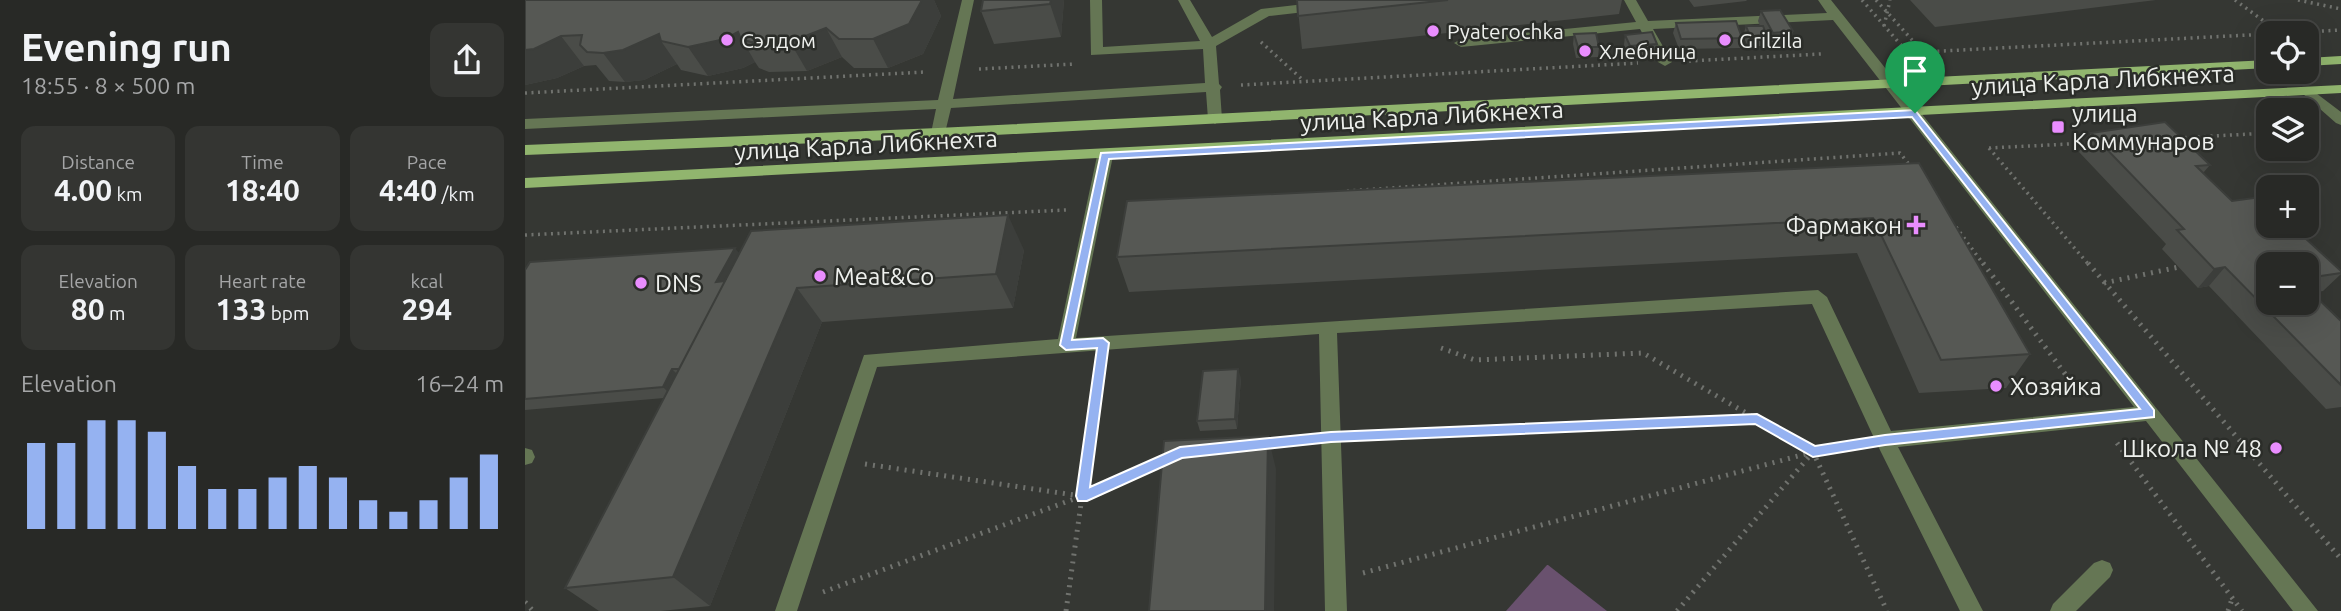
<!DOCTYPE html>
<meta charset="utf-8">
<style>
body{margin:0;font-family:Ubuntu,sans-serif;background:#343532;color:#f1f3f6;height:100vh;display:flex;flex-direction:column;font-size:26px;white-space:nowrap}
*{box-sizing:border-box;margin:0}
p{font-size:23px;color:#a5a6a7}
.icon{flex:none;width:38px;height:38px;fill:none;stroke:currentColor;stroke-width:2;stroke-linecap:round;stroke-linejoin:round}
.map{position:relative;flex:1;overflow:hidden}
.sheet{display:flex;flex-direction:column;background:#282926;width:525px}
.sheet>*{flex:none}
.fabs{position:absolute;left:1731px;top:21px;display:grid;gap:14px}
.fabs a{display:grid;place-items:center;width:63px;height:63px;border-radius:14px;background:#282926;box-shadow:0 7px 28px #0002,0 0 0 2px #444543;font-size:35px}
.pin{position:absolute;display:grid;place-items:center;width:60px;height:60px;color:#fff;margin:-72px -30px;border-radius:50% 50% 50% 0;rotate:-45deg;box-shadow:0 0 7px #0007}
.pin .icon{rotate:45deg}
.round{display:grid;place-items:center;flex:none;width:74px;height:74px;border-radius:14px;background:#343532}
.summary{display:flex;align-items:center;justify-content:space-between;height:119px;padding:0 21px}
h1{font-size:38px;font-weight:600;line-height:52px}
.metrics{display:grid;grid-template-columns:repeat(3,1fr);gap:10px;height:119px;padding:7px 21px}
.metrics div{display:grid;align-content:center;border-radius:14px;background:#343532;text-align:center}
.metrics b{font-size:30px;font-weight:600}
.metrics small{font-size:19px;font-weight:400}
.metrics p{font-size:19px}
.chart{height:196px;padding:14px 21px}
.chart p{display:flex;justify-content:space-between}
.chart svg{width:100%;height:126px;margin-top:7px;stroke:#95b2f1;stroke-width:6}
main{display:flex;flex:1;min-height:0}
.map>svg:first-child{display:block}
.green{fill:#69516e}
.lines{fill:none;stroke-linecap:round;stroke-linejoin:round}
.path-far1{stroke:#70726e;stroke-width:3.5;stroke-dasharray:2 4.5;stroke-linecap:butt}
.path{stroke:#70726e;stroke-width:5;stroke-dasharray:2 6;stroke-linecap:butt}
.minor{fill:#657654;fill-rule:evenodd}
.major{fill:#91b56e;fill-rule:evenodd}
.wall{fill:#4a4c48;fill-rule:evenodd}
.shaded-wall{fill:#3c3e3b}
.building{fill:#565854;stroke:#3c3e3b;stroke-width:2}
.route{fill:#95b2f1;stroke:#fff;stroke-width:2;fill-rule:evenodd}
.poi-dot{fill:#e98dfe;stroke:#2b2d29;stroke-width:2.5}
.labels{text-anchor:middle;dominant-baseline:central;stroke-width:5;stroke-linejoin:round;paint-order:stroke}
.far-poi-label{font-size:21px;fill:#eef0ed;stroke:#2b2d29;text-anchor:start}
.street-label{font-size:24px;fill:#eef0ed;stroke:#2b2d29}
.poi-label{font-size:24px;fill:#eef0ed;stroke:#2b2d29;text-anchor:start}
</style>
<main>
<section class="sheet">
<div class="summary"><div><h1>Evening run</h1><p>18:55 · 8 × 500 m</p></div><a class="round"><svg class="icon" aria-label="share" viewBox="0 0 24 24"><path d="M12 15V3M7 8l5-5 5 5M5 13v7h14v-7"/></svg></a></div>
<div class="metrics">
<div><p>Distance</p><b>4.00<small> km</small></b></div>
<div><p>Time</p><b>18:40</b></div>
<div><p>Pace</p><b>4:40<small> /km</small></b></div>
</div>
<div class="metrics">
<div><p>Elevation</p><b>80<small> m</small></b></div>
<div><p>Heart rate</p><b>133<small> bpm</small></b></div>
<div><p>kcal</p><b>294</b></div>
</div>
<div class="chart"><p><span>Elevation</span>16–24 m</p>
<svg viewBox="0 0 160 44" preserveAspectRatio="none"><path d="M5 44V14M15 44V14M25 44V6M35 44V6M45 44V10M55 44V22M65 44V30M75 44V30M85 44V26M95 44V22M105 44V26M115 44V34M125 44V38M135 44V34M145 44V26M155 44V18"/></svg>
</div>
</section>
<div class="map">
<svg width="1816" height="611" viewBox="0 0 1816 611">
<rect width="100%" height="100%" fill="#353733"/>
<path class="green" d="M1022 565H1023L1082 611H981Z"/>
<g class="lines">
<path class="path-far1" d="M1337 0 1382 52
M1351 0 1398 52 1743 34
M1710 0 1755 33
M1773 0 1816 9
M1359 26 1365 0
M1758 33 1816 30
M736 42 779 81
M1164 61 1296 54
M454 69 550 64
M716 85 1113 63
M0 93 400 72
M1653 138 1743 133
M1464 148 1564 265
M1464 148 1564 143
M822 191 1375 153 1386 167
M1431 227 1459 265
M0 235 541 210"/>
<path class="path" d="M1458 263 1555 394
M1563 263 1816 559
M1579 283 1654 267
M916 348 950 360 1118 353 1288 452 1362 611
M834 436 1232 419
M1592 443 1717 611
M740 444 777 440
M340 464 556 496
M838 573 1288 452
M298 592 557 496 642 458
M0 602 8 611
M541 611 575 368
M1152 611 1288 452 1333 444
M1703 611 1707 599"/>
<path class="minor" d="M437 0H449L428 99 680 83 678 49 566 55 565 0H577L578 47 675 41 653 0H665L687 37 736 9 797 2 803 6 797 10 744 16 691 46 694 84 697 87 695 90 697 119 690 124 683 119 681 92 426 108 420 133 413 138 406 133 411 109 0 129V119L413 100Z
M1099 0H1111L1123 21 1302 13 1293 0H1306L1793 611H1768L1621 421 1373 447 1458 611H1435L1350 440 1287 304 812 333 822 611H800L794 334 352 367 272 611H250L339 355 533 339 572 156 580 151 588 156 551 338 1293 290 1302 297 1366 431 1609 407 1308 20 1128 29 1147 62 1140 66 1133 62 1115 29 936 47 929 43 936 39 1111 22Z
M1783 87 1816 112V125L1811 123 1778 94 1776 91Z
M0 448 7 450 10 457 7 463 0 465Z
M1577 560 1585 563 1588 570 1585 577 1551 611H1525L1528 604 1569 563Z"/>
<path class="major" d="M1816 56V64L1782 66V58Z
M1743 60V68L413 138 0 155V145L413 128Z
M1816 85V93L0 188V178Z"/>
</g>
<path class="wall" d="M0 0H409L416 16 398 54 363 68H329L317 57 282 71 244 72 234 68 230 62 218 68 183 76 156 70 152 64 119 80 100 82 84 81 71 65 59 66 32 78 0 85Z
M539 0 536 37 469 44 456 11Z
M772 0H1097L1094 14 777 49Z
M1164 0H1222L1221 1 1169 7Z
M1385 0H1631L1410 27Z
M1236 11 1268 31 1265 41 1245 43 1242 37 1239 46H1223L1218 36 1221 26H1235L1233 21Z
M1151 23 1217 38 1215 48 1154 49 1148 33Z
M1049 34 1074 47 1073 57 1051 58 1048 44Z
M1100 35 1132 44 1130 54 1104 56 1099 45Z
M1566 133 1685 165 1678 173 1707 201 1816 271V274L1798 291 1787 293 1816 321V407L1801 409 1684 286 1673 288 1637 249 1641 244 1554 152ZM1782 264V303H1743Z
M1394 163 1505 354 1481 388 1394 393 1332 253 604 292 592 257Z
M499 250 488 308 297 322 185 606 136 611H74L40 588 139 398 0 410V270L214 254Z
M716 378 712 429 675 431 672 421Z"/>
<path class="shaded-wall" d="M397 0H409L416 16 398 54 363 68 348 39Z
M526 0H539L536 37 525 4Z
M301 28 317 57 282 71 265 42Z
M213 32 230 62 218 68 183 76 163 47Z
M134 34 136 41 152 64 119 80 100 82 78 53Z
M36 36 59 66 32 78 0 85V50Z
M483 215 499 250 488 308 471 274Z
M210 248 218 258 199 292 191 282Z
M1700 267 1684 286 1673 288 1689 269Z
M272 288 297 322 185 606 148 577Z
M147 369 157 379 148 397 138 387Z
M713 369 716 378 712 429 710 419Z
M743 436 751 469 749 611H740Z"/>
<path class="building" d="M0 0H397L384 24 348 39H314L301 28 265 42H226L216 39 213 32 200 39 163 47 136 41 134 34 98 50 78 53 62 52 55 45 57 35 36 36 9 49 0 50Z
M458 0H526L525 4 456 11Z
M772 0H923L773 16Z
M1255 10 1268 31 1248 33 1236 11Z
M1211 21 1217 38 1156 39 1151 23Z
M1221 26H1238L1242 36H1225Z
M1127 32 1132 44 1105 46 1100 35Z
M1071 33 1074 47H1053L1049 34Z
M1640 122 1685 165 1671 166 1707 201 1736 197 1743 203V226H1767L1816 271V273L1782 278V264H1743V303H1782V288L1816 321V385L1700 267 1689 269 1652 230 1659 229 1566 133Z
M1394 163 1505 354 1416 360 1348 218 592 257 602 201Z
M483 215 471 274 272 288 148 577 40 588 226 231Z
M210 248 191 282 200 281 154 369H147L138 387 0 399V270L5 262Z
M713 369 710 419 672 421 678 371Z
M743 436 740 611H624L639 441Z"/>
<path class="route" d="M1390 110 1629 410V417L1360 445 1288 457 1230 424 806 442 657 458 562 501H553L551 496 572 348 541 350 535 345 576 153ZM1387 117 1615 409 1360 435 1290 446 1232 414 806 432 655 447 565 487 584 343 578 338 547 340 584 159Z"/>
<g class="poi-dot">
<circle cx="908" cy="31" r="7"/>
<circle cx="202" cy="40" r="7"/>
<circle cx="1200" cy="40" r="7"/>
<circle cx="1060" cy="51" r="7"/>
<rect x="1526" y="120" width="14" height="14" rx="3.5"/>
<path d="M1387.5 214.5h7v7h7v7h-7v7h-7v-7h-7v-7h7z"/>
<circle cx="295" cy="276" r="7"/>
<circle cx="116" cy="283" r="7"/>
<circle cx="1471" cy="386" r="7"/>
<circle cx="1751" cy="448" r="7"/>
</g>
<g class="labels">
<g class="far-poi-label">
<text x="922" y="31">Pyaterochka</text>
<text x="216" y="40">Сэлдом</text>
<text x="1214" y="40">Grilzila</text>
<text x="1074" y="51">Хлебница</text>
</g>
<g class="street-label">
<text transform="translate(1578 80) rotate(-3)">улица Карла Либкнехта</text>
<text transform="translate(907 116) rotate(-3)">улица Карла Либкнехта</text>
<text transform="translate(341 145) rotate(-3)">улица Карла Либкнехта</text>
</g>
<g class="poi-label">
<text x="1547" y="113">улица<tspan x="1547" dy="28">Коммунаров</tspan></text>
<text x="1377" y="225" text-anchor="end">Фармакон</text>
<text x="309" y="276">Meat&amp;Co</text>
<text x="130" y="283">DNS</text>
<text x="1485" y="386">Хозяйка</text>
<text x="1737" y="448" text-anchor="end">Школа № 48</text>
</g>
</g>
</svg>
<div class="fabs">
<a><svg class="icon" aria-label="locate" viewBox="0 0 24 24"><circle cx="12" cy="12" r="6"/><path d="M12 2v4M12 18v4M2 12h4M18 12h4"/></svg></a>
<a><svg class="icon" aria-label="layers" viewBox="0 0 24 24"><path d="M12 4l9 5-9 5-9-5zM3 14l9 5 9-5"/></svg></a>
<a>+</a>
<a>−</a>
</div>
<div class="pin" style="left:1390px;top:113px;background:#1e9e55"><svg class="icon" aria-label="arrive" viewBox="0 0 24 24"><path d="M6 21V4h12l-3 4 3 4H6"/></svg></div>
</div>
</main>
